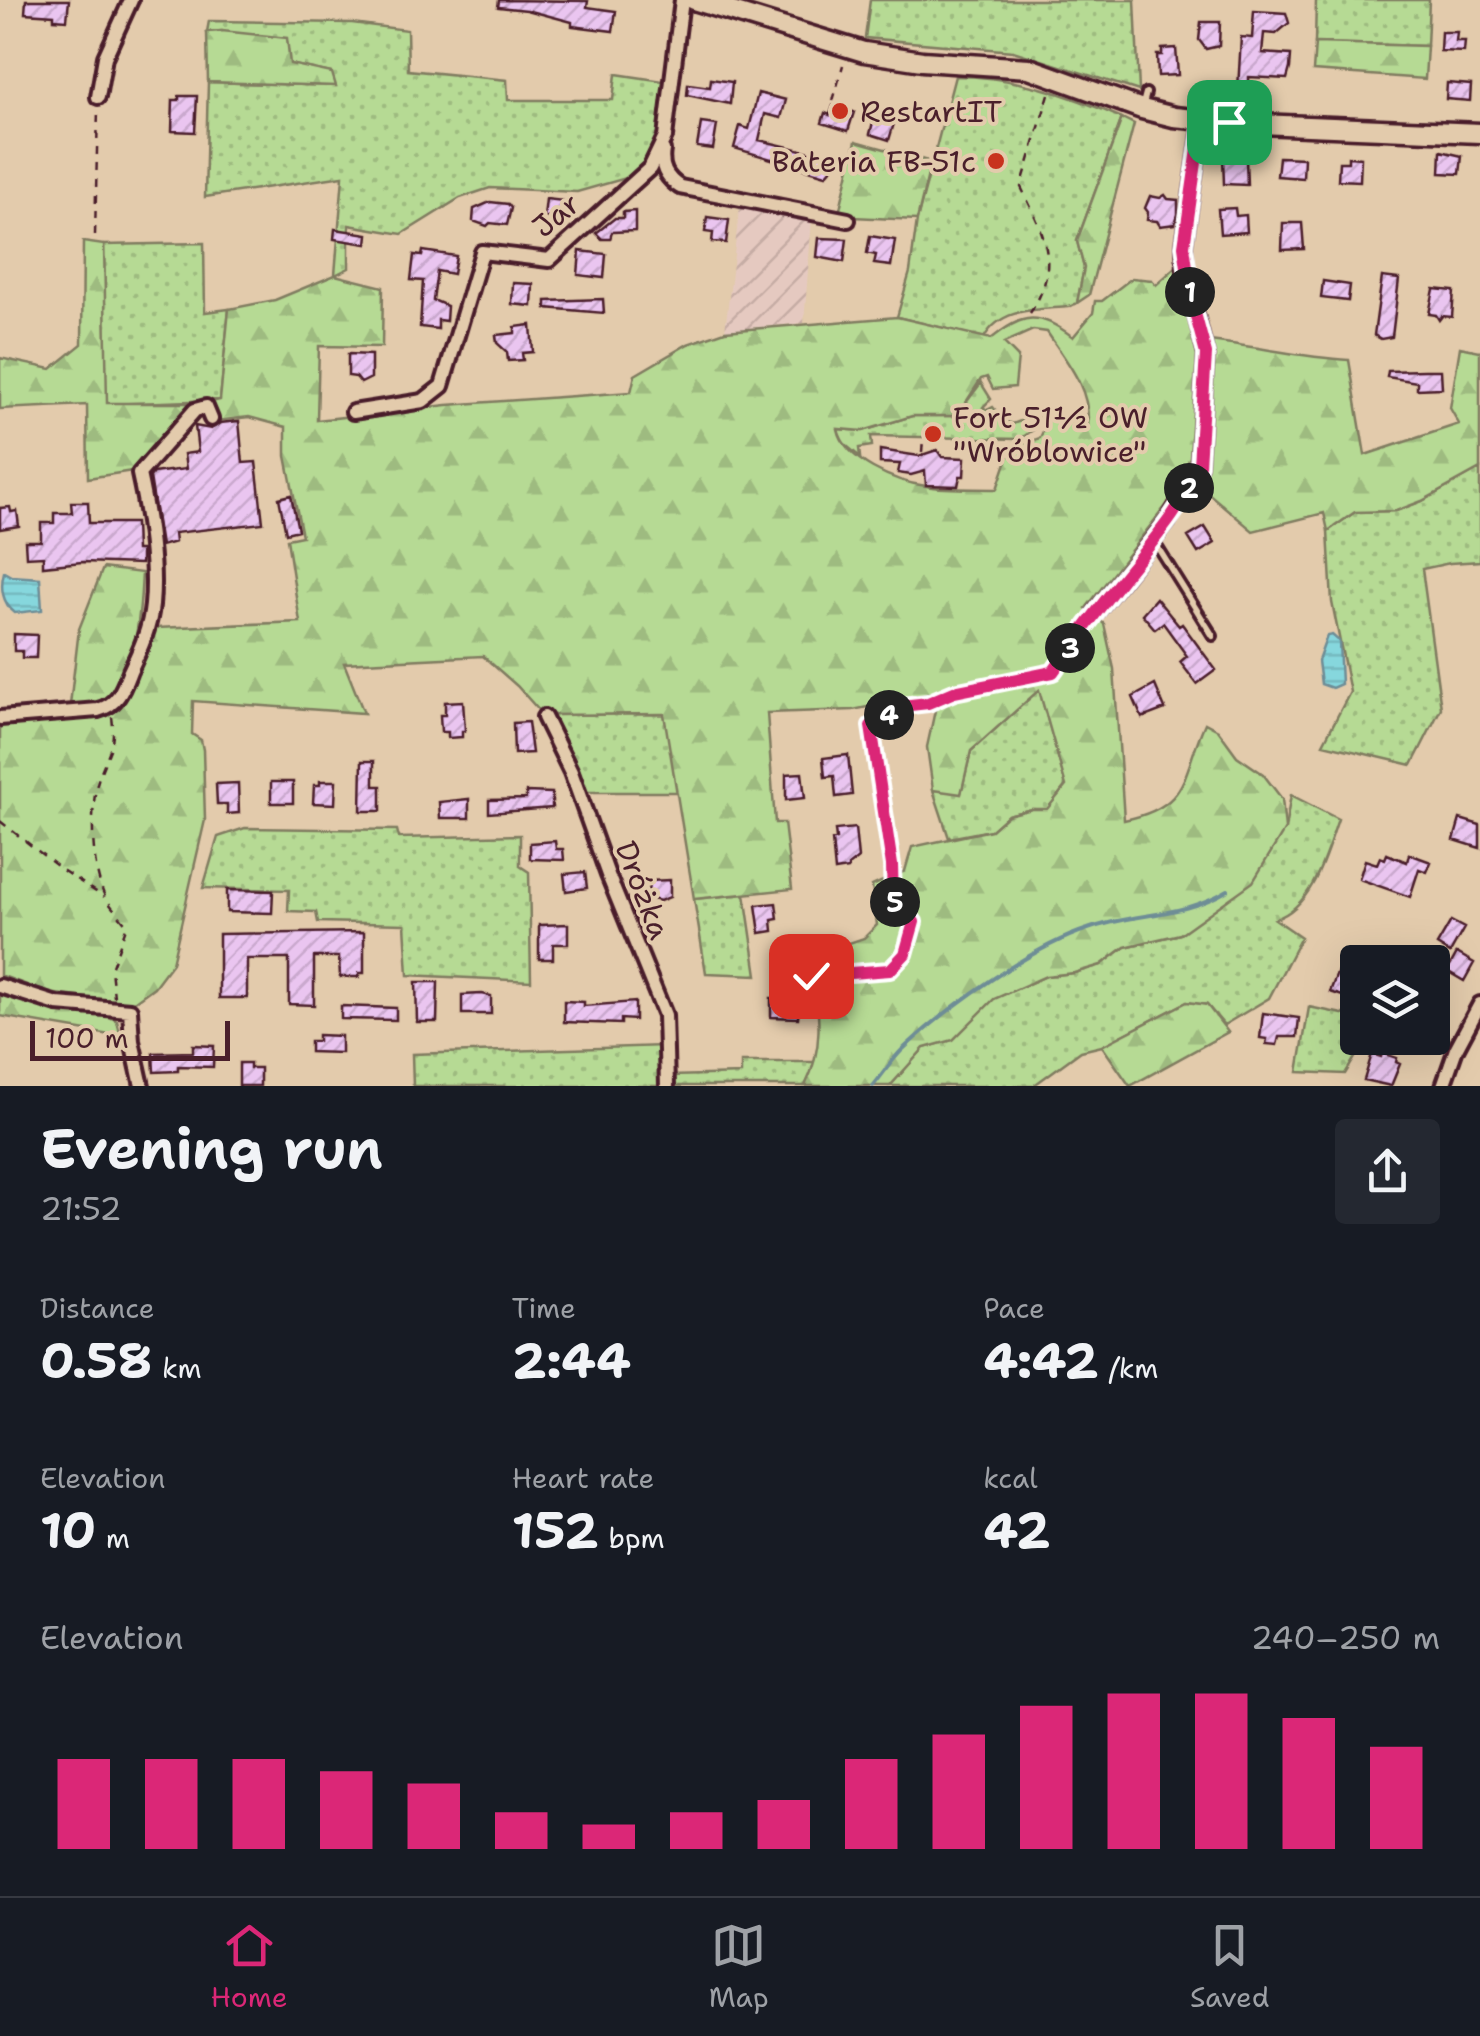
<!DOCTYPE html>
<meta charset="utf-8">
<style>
body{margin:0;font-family:"Shantell Sans",sans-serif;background:#242831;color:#f1f3f6;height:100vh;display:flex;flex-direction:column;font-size:38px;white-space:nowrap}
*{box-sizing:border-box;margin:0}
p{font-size:32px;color:#9ea1a6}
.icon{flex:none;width:55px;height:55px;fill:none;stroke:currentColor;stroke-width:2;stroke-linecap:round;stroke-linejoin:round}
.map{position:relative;height:1086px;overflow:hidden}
.details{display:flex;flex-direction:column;background:#171b24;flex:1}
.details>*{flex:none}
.buttons{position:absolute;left:1340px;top:945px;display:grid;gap:20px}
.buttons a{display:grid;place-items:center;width:110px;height:110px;border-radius:10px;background:#171b24;box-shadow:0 10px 40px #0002;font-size:50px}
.scale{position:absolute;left:30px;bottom:25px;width:200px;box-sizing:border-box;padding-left:10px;border:5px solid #4a1f2b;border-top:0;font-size:28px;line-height:35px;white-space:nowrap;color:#4a1f2b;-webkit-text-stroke:8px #e3cbac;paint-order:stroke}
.pin{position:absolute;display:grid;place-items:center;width:85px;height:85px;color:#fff;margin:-42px;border-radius:20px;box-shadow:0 5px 15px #0006}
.km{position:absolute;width:50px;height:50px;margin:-25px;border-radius:50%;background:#222;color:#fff;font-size:28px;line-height:50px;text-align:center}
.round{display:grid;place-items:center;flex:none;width:105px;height:105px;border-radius:10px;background:#242831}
.head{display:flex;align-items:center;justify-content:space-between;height:170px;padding:0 40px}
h1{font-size:55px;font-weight:700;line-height:75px}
.figures{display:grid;grid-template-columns:repeat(3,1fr);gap:15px;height:170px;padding:10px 40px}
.figures div{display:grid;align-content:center}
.figures b{font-size:50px;font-weight:700}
.figures small{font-size:28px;font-weight:400}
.figures p{font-size:28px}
.chart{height:280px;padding:20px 40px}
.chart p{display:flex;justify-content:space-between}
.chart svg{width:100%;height:180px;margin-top:10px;stroke:#db2777;stroke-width:6}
.tab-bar{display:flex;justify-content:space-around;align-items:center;height:140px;border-top:2px solid #363941;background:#171b24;font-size:28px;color:#9ea1a6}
.tab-bar a{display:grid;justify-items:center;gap:5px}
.tab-bar .on{color:#db2777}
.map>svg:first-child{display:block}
.industrial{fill:url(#industrial-furrows)}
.grass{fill:url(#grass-dots);stroke:#807c60;stroke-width:2.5}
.forest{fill:url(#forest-firs);stroke:#807c60;stroke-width:2.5;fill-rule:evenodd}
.water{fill:url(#water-rules);stroke:#6e8d96;stroke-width:2.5}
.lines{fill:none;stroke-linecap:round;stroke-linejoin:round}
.stream{stroke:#6e8d96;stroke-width:4}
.building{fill:url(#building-hatch);stroke:#4a1f2b;stroke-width:2.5}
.lane-casing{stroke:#4a1f2b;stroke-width:14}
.street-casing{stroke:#4a1f2b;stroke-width:20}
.secondary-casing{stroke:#4a1f2b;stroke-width:25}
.path{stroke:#4a1f2b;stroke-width:2.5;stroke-dasharray:8 8;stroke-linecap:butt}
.lane{stroke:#e3cbac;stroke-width:6}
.street{stroke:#e3cbac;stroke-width:12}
.secondary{stroke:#e3cbac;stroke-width:18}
.route-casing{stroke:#fff;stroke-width:20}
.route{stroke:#db2777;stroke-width:12}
.poi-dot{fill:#c8321e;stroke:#e3cbac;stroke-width:4}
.labels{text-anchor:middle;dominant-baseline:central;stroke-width:8;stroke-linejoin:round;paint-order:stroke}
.poi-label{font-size:30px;fill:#4a1f2b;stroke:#e3cbac;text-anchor:start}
.street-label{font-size:30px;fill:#4a1f2b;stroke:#e3cbac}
</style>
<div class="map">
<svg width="1480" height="1086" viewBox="0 0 1480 1086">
<defs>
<pattern id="industrial-furrows" width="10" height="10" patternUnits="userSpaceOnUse" patternTransform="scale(2.5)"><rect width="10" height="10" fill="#e5c9c0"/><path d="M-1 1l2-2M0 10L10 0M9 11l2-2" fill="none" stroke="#c6aca5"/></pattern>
<pattern id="grass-dots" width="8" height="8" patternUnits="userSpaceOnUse" patternTransform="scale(2.5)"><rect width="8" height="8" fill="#b6da94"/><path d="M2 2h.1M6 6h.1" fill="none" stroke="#9ebb80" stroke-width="1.8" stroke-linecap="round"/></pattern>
<pattern id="forest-firs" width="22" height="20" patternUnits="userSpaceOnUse" patternTransform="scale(2.5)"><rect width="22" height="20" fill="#b6da94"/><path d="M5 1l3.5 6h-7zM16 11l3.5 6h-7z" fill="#9ebb80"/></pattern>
<pattern id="water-rules" width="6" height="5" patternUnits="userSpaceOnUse" patternTransform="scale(2.5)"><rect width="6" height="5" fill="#86d7dd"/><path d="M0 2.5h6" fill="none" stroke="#75b8be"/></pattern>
<pattern id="building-hatch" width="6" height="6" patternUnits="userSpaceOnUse" patternTransform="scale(2.5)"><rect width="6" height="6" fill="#eac5f0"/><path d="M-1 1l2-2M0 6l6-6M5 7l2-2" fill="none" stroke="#caa9ce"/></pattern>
</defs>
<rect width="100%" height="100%" fill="#e3cbac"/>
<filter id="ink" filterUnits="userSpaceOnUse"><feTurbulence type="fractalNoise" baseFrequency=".01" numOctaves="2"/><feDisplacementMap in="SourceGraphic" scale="20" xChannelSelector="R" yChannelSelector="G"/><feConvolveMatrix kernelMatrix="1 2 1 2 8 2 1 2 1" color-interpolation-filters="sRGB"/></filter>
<g filter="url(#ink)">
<path class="industrial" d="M740 204 812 218 804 323 725 331Z"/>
<path class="grass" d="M870 0H1135L1139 91 1013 51 865 38Z
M1316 0H1429L1427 46 1315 43Z
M209 21 352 23 407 30 408 70 507 80 508 100H613L616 74 670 82 663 125 637 175 577 192 490 188 460 198 402 234 349 225V268L335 275 343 176 205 197 208 82 335 86 331 73 290 64 222 31 207 32Z
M955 76C1014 76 1068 94 1122 118L1077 241 1084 268 1077 303 1069 307C1037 310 1001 307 984 338L897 317 910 272 917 220Z
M204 243 205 312 229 309 220 400 106 404 104 245Z
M981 383 991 399 983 407 987 410 993 407 1004 421 1013 424 1028 418H1040L1033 430 1020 439 871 436 872 446 859 448 860 457 842 442 837 429 863 431 912 416H956Z
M1480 469V561L1450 563 1422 569 1441 708 1412 765 1323 744 1350 692 1332 602 1328 531 1355 512 1396 511 1422 501Z
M1039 689 1066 785 1047 810 1032 809 1008 815 991 830 949 838 933 790 961 793 971 751Z
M665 714 678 792H581L548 715Z
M1291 795 1338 819C1326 853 1313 907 1275 919L1301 937 1269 998 1224 1025 1207 1005 1187 1002 1102 1046 1081 1051 1033 1086H890L924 1048 953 1040 993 999 1046 976 1074 973 1101 965 1125 947 1180 934 1285 829Z
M245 828 397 830 399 838 520 835V866L529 872 531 981 408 975 405 924 318 922 316 912 288 911 289 890 203 888 218 837Z
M745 894 757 975 706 973 694 899Z
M1309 1007 1357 1017 1358 1038H1367L1345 1074 1298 1072Z
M664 1046 661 1086H413L412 1054Z
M741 1062H817L805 1086H671V1076L741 1074Z"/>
<path class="forest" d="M222 31 287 38 290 64 332 73 336 86 208 82 207 32Z
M1315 43 1427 46 1425 79 1313 71Z
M1122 118 1134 124 1089 295 1077 303 1084 268 1077 241Z
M856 141 931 162 917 220 852 217 839 213Z
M83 242 104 245 107 403H201L132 471 88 478 87 405 0 409V358L51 369 82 344Z
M1177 266 1198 342 1190 457 1172 498 1086 608 1104 624 1114 669 1124 820C1191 806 1181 776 1205 723L1218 730 1237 756 1263 774 1282 799 1285 829 1253 882 1180 934 1125 947 1101 965 1074 973 1046 976 994 999 953 1040 924 1048 890 1086H805C827 1042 817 1003 811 956L864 938 877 925 872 886 905 871 912 847 991 830 1008 815 1032 809H1047L1066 786 1039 690 971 751 961 794 933 790 927 747 939 692 853 710 767 713 775 823H784L792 889 694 899 664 714 543 715 517 686 483 656 344 663 364 713 193 701 192 734 201 740 203 750 205 820 172 963 154 987 131 1004 48 993 0 975V712L2 714 70 705 79 629 103 568 142 573C140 617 137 667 106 702L72 706 91 715 117 708 156 628 300 622 287 539 302 536 286 456V427L249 417 216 421 207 403 220 400 229 309 275 300 335 275 383 287 382 347 319 346 317 420 447 405 631 392 635 375 688 344 725 331 897 317 991 339C1024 312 1039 312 1073 337L1093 313 1095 301H1102L1132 278 1152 280 1156 285ZM1033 330 1047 332C1067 362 1090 388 1088 425L1050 416 1040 438 1011 448 997 489C974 488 949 490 926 486 895 482 845 461 838 429L863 431 912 416H957L981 379 987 377 993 389 1015 387 1018 357 1004 343Z
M1208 341C1256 346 1300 357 1349 360L1365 455 1459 424 1450 408 1460 347 1480 351V469L1422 501 1396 511 1355 512 1328 531 1324 513 1253 531 1201 487 1210 357Z
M0 990 104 1014 117 1021 121 1037 0 1016Z
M1187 1002 1207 1005 1228 1032 1130 1086 1102 1046Z"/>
<path class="water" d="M4 572 11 576 40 578 42 610 15 613C2 603 0 587 4 572Z
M1332 635 1339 641 1341 684 1332 688 1321 684 1318 661 1327 636Z"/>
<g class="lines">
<path class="stream" d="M873 1086C883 1074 891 1061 902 1050 947 1008 1029 948 1088 929 1137 912 1182 918 1228 890"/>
</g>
<path class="building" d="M26 0H69L67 20 54 19V15L25 13Z
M499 0 588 1 587 7 616 11 613 31 572 26V22L527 10 498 7Z
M1254 11 1286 13 1289 23 1276 34 1264 33 1262 53 1291 55 1290 68 1287 79 1249 77V89H1238L1241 37 1252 38Z
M1201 22H1220L1219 46 1206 49 1199 40Z
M1441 32H1457L1456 41H1465L1464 52 1440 51Z
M1176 48 1178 75 1158 76 1157 55H1162V49Z
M711 79 732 82 730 104 687 95 688 84 710 87Z
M1447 83 1471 85 1470 101 1446 99Z
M758 93 786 100 781 118 765 114 759 140 831 157 832 168 826 175 734 148 740 126 749 129Z
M179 96H197L195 132 172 131 173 100H179Z
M833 106 854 112 848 131 822 123 825 113 830 115Z
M875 114 895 120 889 140 870 134Z
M701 123 717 125 713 149 697 147Z
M1441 151 1462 156 1460 174 1440 173Z
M1223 157 1246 159 1247 185 1224 184Z
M1279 157 1304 158 1303 178 1277 176Z
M1348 157 1361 158 1360 181 1338 180 1339 162H1348Z
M1165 195 1168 199 1178 200V214L1175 224 1160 226 1157 221 1147 220 1148 212 1145 208 1150 196 1160 198Z
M546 199 564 201 562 219 544 217Z
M490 202 508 204 511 208 507 225 490 223 487 226 473 221 474 209Z
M1235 208 1236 216 1246 215 1247 232 1220 234 1218 209Z
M635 211V231L612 232 610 239H602L596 233 615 218H623V212Z
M707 217 729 220 726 243 712 242 713 233 705 232Z
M1283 223H1302L1304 249 1282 250Z
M335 229 368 234 367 244 334 239Z
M870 236 895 240 891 266 874 264 876 255 867 253Z
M819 238 847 239 844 262 817 257Z
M423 251 456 256 453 274 437 271 433 300 447 306 446 321 438 320V329L420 327 423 281 411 280 414 255 422 256Z
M580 251 606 254 604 278 578 275Z
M1382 277 1399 279 1392 337 1381 339 1374 335Z
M1323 281 1350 285 1348 301 1321 298Z
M513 283 533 284 532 306 512 304Z
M1434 289 1454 291 1452 317 1442 316 1439 320 1436 315 1429 314Z
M603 299 604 313 546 308V301Z
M531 325 533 352 522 353 523 360 508 361 507 352 497 343 496 335 515 333V327Z
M348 354 371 355V378L361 383 356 377 348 376Z
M1425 370H1441L1442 388 1417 389V382L1387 377 1388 371Z
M239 421 243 463 256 462 263 523 174 533 175 542 161 546 150 477 153 473 186 469 184 454 198 452 195 426 211 429 220 423Z
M880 450 919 456 937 450 942 457 965 458 964 476H960L958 486 926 485 925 471 911 475 898 473 900 464 880 463Z
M291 495 298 530 286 533 279 498Z
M71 502H88L89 523H135L136 550H141V564L82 562 43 566V556L26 557 25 541H41V523H54V513H72Z
M10 507 11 512 17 511 19 526 0 529V508Z
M1205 527 1215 543 1198 553 1188 537Z
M1156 598 1179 626 1182 624 1216 670 1197 684 1180 662 1187 656 1163 623 1155 629 1142 614Z
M14 634 37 635 36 658H22V651H14Z
M1155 685 1165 709 1142 718 1133 697Z
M463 701 465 731H462V737L448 738V732H441L440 715H445V702Z
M528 722 532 753 514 754 513 723Z
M848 755 852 795 836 797 834 776 825 777 823 758Z
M362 761H374V786H381V811H361Z
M802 773 805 798 786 800V774Z
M320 781H336L335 804 313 803 314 785H320Z
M271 782H293V803H271Z
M238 783 239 813 227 814V804H217L216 784Z
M526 792 552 793V808L489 813V800L526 799Z
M469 799V818H440L439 802Z
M1460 819 1480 825V848L1454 840Z
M855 828 858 858 848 866V869L835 871 832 840 836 839 835 830Z
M555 841 556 849H563L564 860 530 859V843Z
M1387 854 1407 862 1409 854 1431 862 1427 872 1419 869 1410 897 1359 879 1365 860 1377 864 1380 857 1385 859Z
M585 872 587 888 566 891 564 874Z
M670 880V897L660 901 649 898 648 881Z
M227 890 273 891 272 913 227 912Z
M776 903 778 919 772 920 773 931 760 933 756 905Z
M1451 921 1464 928 1450 953 1437 945Z
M568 924V944H553V959H539V925Z
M364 932V973H359V977H340L339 957H314V1005L289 1004V959H247V998H219V934Z
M1457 953 1474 963 1464 981 1447 971Z
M1339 968 1358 974V991L1352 999 1330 992Z
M416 982H438L437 1022H417Z
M781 993H800L798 1018 771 1017V998H781Z
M482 994 491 996V1014H462V995Z
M564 1001 584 1002V1006L635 1002V1020L621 1019V1024L564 1022Z
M341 1006 396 1008V1020L341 1019Z
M1263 1013 1299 1018 1297 1037H1279L1277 1045 1266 1044 1267 1039 1260 1038Z
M318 1035 341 1036V1053L310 1052V1041H318Z
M193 1045 214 1046 213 1067 178 1066V1071L154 1072 153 1053 193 1052Z
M1382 1053 1397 1058 1396 1062 1400 1064 1391 1086 1364 1080 1372 1054 1381 1057Z
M239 1063H250V1068H260V1086H239Z"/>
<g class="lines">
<defs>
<path id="lane" d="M1142 108 1146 93
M1153 540 1213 636"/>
<path id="street" d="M98 97 105 57 131 0
M663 150C660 167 666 178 680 187L848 220
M353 412 423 401 442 386 482 252 549 260 650 168 665 137 682 0
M1096 612 1168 521 1199 465 1206 355 1185 271 1184 245 1202 121
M544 717 571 772 608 875 665 1015 667 1086
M0 718 98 710C118 705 123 689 130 671 140 650 150 628 152 605 156 563 148 515 139 474L195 410 206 407 211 419
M0 986 57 1004 130 1010 132 1041 142 1086
M1443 1086 1456 1049 1480 1004"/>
<path id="secondary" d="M693 0 864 52 922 61 1029 68 1142 109 1174 117 1233 123 1480 133"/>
</defs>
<use href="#lane" class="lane-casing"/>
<use href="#street" class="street-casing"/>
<use href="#secondary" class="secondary-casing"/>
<path class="path" d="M833 101 843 65
M95 235 98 108
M1030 313C1062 265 1044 234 1021 187L1049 94
M922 452 923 440
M112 717C116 746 108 751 99 777 89 806 91 874 107 900 113 909 121 917 127 925L111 969 114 997
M0 821 62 870 104 897
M801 972 811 976 889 970 905 954 914 923 893 900 892 865 871 726 902 707 928 703 954 692 1053 672 1089 621"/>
<use href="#lane" class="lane"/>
<use href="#street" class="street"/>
<use href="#secondary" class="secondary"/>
</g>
</g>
<g class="lines" filter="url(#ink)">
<defs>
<path id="route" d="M811 976 890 970 905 954 914 922 893 900 892 865 871 726 902 706 928 703 954 692 1053 672C1074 642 1096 612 1119 583 1148 546 1183 510 1199 465L1206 354 1192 302 1184 246 1202 121 1229 122"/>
</defs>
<use href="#route" class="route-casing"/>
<use href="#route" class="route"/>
</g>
<g class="poi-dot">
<circle cx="840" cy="111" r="10"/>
<circle cx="996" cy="161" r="10"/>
<circle cx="933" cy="434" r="10"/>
</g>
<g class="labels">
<g class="poi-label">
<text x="860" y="111">RestartIT</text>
<text x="976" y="161" text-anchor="end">Bateria FB-51c</text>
<text x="953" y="417">Fort 51½ OW<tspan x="953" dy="34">"Wróblowice"</tspan></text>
</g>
<g class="street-label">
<text transform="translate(556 215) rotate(-39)">Jar</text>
<text transform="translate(643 890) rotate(69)">Dróżka</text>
</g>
</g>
</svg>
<div class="buttons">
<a><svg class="icon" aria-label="layers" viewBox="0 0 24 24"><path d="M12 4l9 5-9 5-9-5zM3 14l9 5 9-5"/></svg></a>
</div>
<div class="scale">100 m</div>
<div class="pin" style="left:1229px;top:122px;background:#1e9e55"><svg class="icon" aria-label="arrive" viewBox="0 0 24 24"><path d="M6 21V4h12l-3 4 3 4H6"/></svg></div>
<div class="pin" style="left:811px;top:976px;background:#d93025"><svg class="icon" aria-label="check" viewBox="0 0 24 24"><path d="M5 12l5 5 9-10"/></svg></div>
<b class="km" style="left:1190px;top:292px">1</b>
<b class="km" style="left:1189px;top:488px">2</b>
<b class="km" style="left:1070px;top:648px">3</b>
<b class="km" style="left:889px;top:715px">4</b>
<b class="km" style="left:895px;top:902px">5</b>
</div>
<section class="details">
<div class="head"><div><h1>Evening run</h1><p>21:52</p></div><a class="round"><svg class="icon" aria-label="share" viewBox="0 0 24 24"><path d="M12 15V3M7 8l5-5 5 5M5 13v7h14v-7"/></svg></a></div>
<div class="figures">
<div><p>Distance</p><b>0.58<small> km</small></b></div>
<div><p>Time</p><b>2:44</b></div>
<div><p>Pace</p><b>4:42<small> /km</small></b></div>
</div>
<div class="figures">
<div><p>Elevation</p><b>10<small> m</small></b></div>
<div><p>Heart rate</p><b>152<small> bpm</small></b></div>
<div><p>kcal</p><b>42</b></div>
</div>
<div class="chart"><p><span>Elevation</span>240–250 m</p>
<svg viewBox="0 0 160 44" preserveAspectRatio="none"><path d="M5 44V22M15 44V22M25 44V22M35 44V25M45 44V28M55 44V35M65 44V38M75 44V35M85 44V32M95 44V22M105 44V16M115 44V9M125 44V6M135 44V6M145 44V12M155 44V19"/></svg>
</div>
</section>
<nav class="tab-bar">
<a class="on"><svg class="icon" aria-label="home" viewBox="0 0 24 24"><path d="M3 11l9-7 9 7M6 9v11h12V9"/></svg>Home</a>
<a><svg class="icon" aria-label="map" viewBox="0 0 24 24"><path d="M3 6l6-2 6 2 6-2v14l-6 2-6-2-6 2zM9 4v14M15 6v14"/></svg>Map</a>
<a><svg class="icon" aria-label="saved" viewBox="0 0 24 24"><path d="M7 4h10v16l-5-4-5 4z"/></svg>Saved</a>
</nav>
